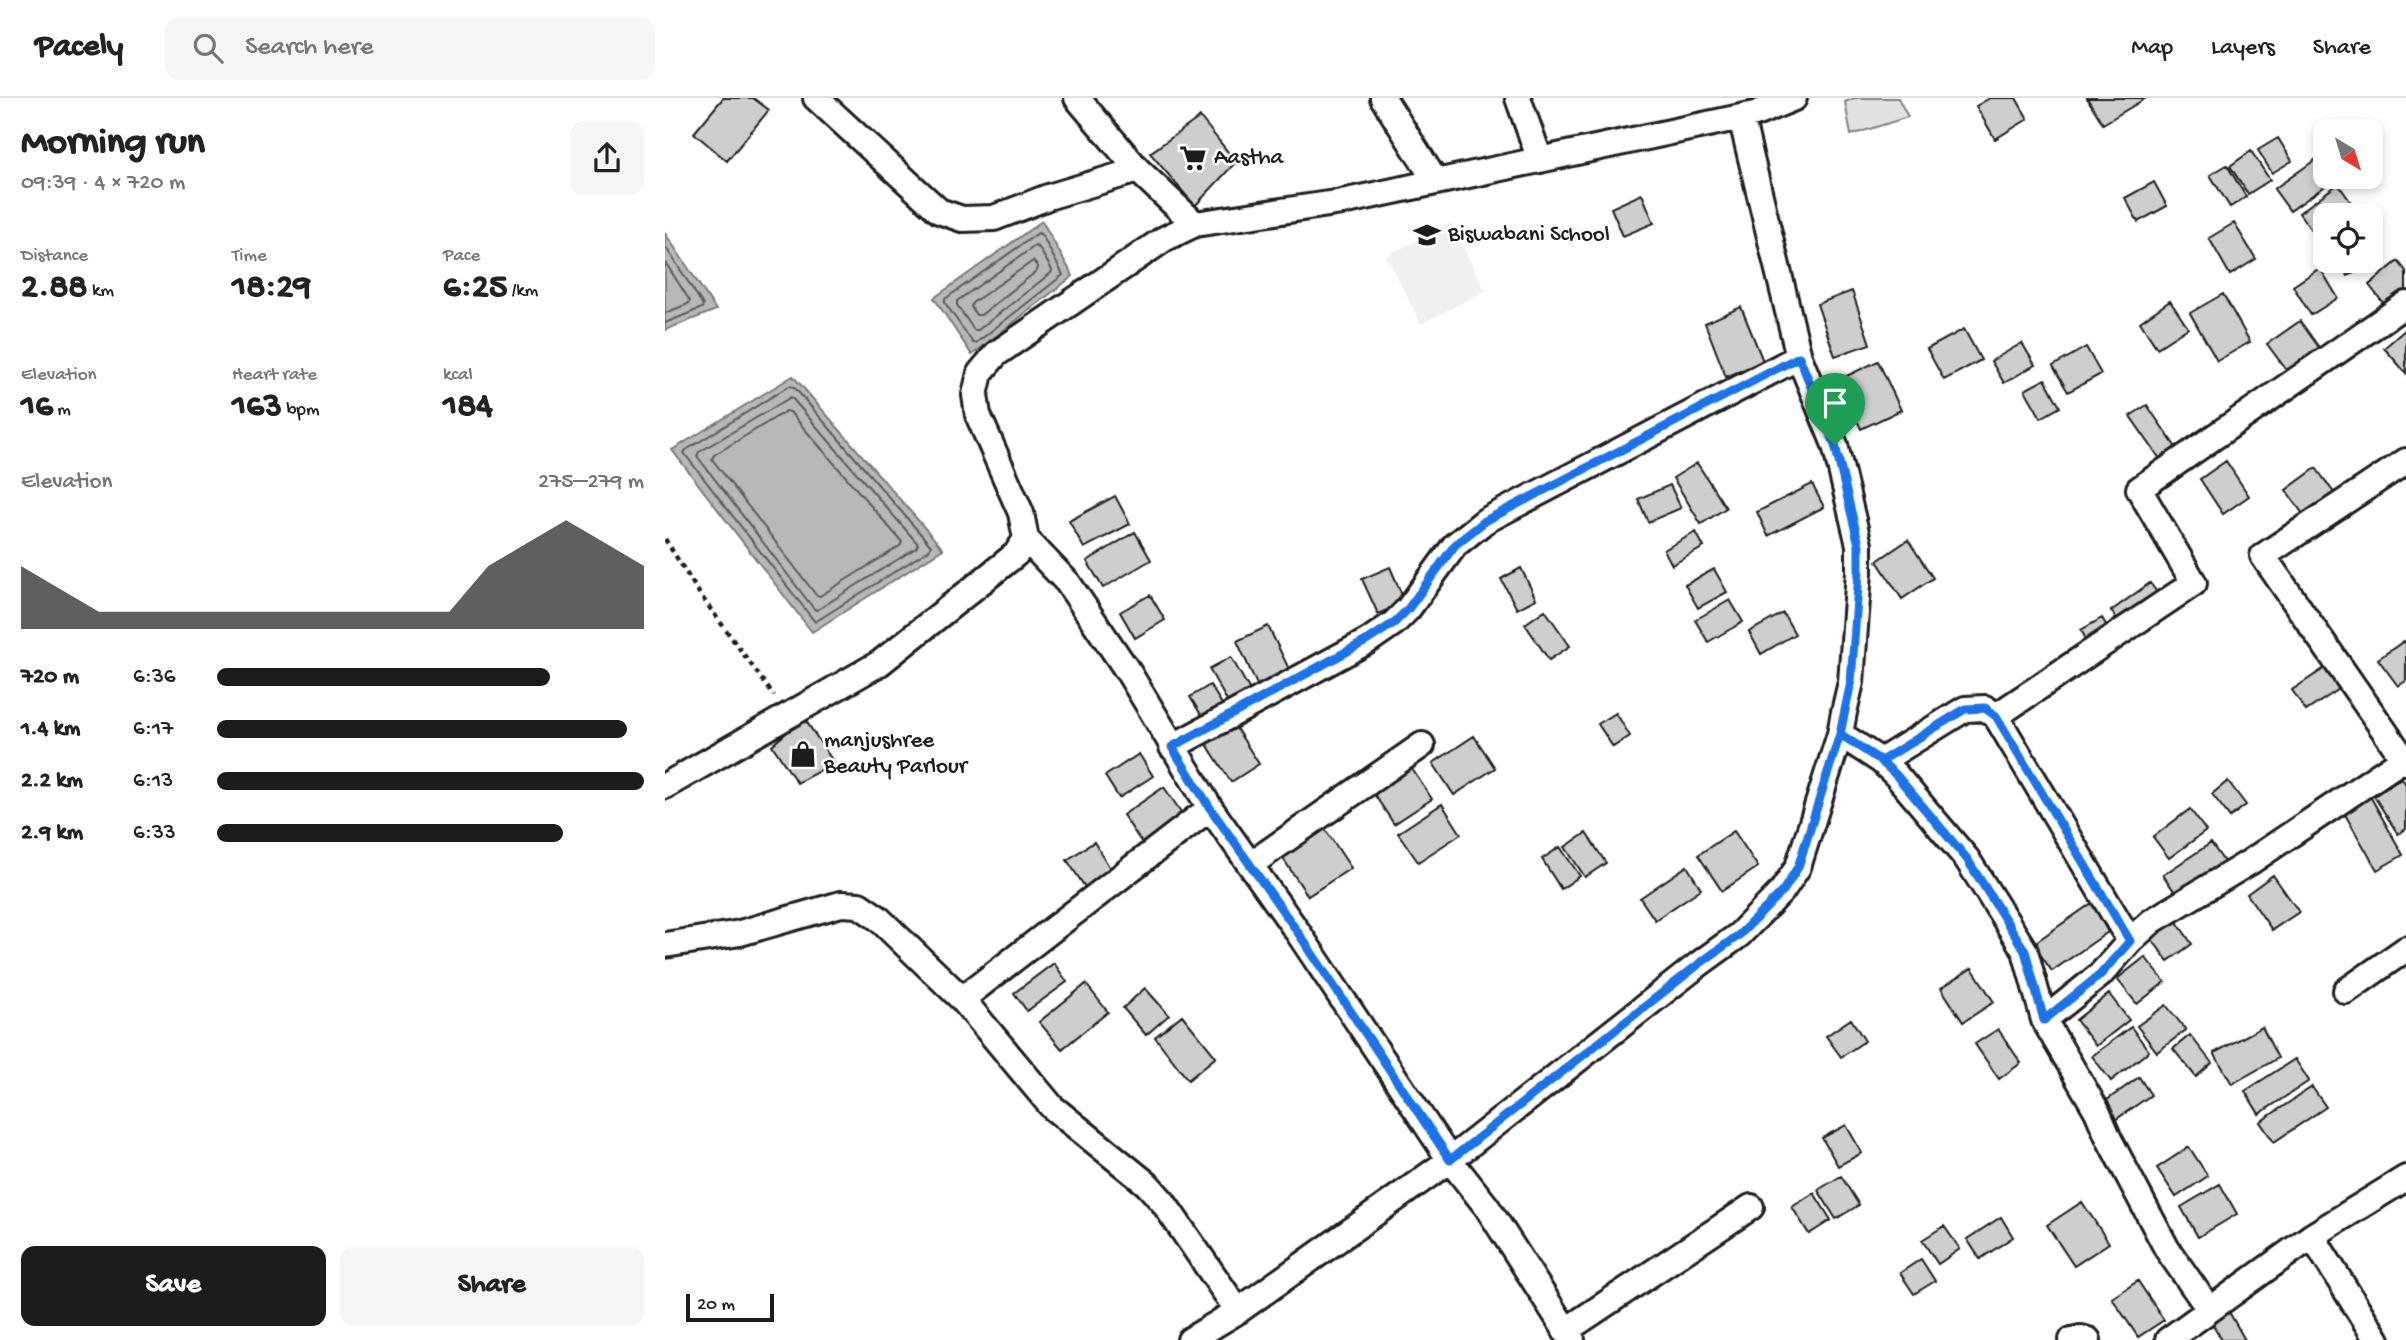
<!DOCTYPE html>
<meta charset="utf-8">
<style>
body{margin:0;font-family:"Gochi Hand",sans-serif;background:#f6f6f6;color:#222;height:100vh;display:flex;flex-direction:column;font-size:26px;white-space:nowrap}
*{box-sizing:border-box;margin:0}
p{font-size:23px;color:#767676}
.icon{flex:none;width:38px;height:38px;fill:none;stroke:currentColor;stroke-width:2;stroke-linecap:round;stroke-linejoin:round}
.map{position:relative;flex:1;overflow:hidden}
.panel{display:flex;flex-direction:column;background:#fff;width:665px}
.panel>*{flex:none}
.needle{width:46px;rotate:142deg}
.tools{position:absolute;left:1648px;top:21px;display:grid;gap:14px}
.tools a{display:grid;place-items:center;width:70px;height:70px;border-radius:14px;background:#fff;box-shadow:0 4px 10px #0003;font-size:35px}
.scale{position:absolute;left:21px;bottom:18px;width:88px;box-sizing:border-box;padding-left:7px;border:4px solid #1c1c1c;border-top:0;font-size:19px;line-height:24px;white-space:nowrap;color:#1c1c1c;-webkit-text-stroke:5px #fff;paint-order:stroke}
.pin{position:absolute;display:grid;place-items:center;width:60px;height:60px;color:#fff;margin:-72px -30px;border-radius:50% 50% 50% 0;rotate:-45deg;box-shadow:0 0 7px #0007}
.pin .icon{rotate:45deg}
.round{display:grid;place-items:center;flex:none;width:74px;height:74px;border-radius:14px;background:#f6f6f6}
.headline{display:flex;align-items:center;justify-content:space-between;height:119px;padding:0 21px}
h1{font-size:38px;font-weight:700;line-height:52px}
.figures{display:grid;grid-template-columns:repeat(3,1fr);gap:10px;height:119px;padding:7px 21px}
.figures div{display:grid;align-content:center}
.figures b{font-size:35px;font-weight:700}
.figures small{font-size:19px;font-weight:400}
.figures p{font-size:19px}
.chart{height:196px;padding:14px 21px}
.chart p{display:flex;justify-content:space-between}
.chart svg{width:100%;height:126px;margin-top:7px;fill:#1c1c1c;opacity:.7}
.primary-button{display:flex;gap:14px;margin-top:auto;padding:14px 21px}
.primary-button a{flex:1;height:80px;border-radius:14px;background:#1c1c1c;color:#fff;font-size:28px;font-weight:700;line-height:80px;text-align:center}
.primary-button a+a{background:#f6f6f6;color:#222}
ul{padding:0 21px;list-style:none;font-size:23px}
li{display:grid;grid-template-columns:112px 84px 1fr;align-items:center;height:52px}
li i{height:18px;border-radius:9px;background:#1c1c1c}
header{display:flex;align-items:center;gap:42px;box-sizing:border-box;height:98px;padding:0 35px;background:#fff;border-bottom:2px solid #e0e0e0}
header strong{font-size:33px}
nav{display:flex;gap:38px;margin-inline-start:auto;font-size:24px}
.search{width:490px;height:63px;background:#f6f6f6;display:flex;align-items:center;gap:18px;box-sizing:border-box;padding:0 24px;border-radius:14px;color:#767676;font-size:26px}
main{display:flex;flex:1;min-height:0}
.map>svg:first-child{display:block}
.built{fill:#f0f0f0}
.green{fill:#e2e2e2;stroke:#7f7f7f;stroke-width:2}
.water{fill:#b8b8b8;stroke:#7a7a7a;stroke-width:2}
.lines{fill:none;stroke-linecap:round;stroke-linejoin:round}
.shore{stroke:#5a5a5a;stroke-width:2}
.building{fill:#cecece;stroke:#1c1c1c;stroke-width:2}
.street-casing{stroke:#1c1c1c;stroke-width:30}
.path{stroke:#1c1c1c;stroke-width:4.5;stroke-dasharray:5 5;stroke-linecap:butt}
.street{stroke:#fff;stroke-width:24}
.route-casing{stroke:#fff;stroke-width:14}
.route{stroke:#1a73e8;stroke-width:9}
.labels{text-anchor:middle;dominant-baseline:central;stroke-width:5;stroke-linejoin:round;paint-order:stroke}
.poi-label{font-size:23px;fill:#1c1c1c;stroke:#fff;text-anchor:start}
</style>
<header>
<strong>Pacely</strong>
<div class="search"><svg class="icon" aria-label="search" viewBox="0 0 24 24"><circle cx="10" cy="10" r="6"/><path d="M15 15l6 6"/></svg>Search here</div>
<nav><a>Map</a><a>Layers</a><a>Share</a></nav>
</header>
<main>
<section class="panel">
<div class="headline"><div><h1>Morning run</h1><p>09:39 · 4 × 720 m</p></div><a class="round"><svg class="icon" aria-label="share" viewBox="0 0 24 24"><path d="M12 15V3M7 8l5-5 5 5M5 13v7h14v-7"/></svg></a></div>
<div class="figures">
<div><p>Distance</p><b>2.88<small> km</small></b></div>
<div><p>Time</p><b>18:29</b></div>
<div><p>Pace</p><b>6:25<small> /km</small></b></div>
</div>
<div class="figures">
<div><p>Elevation</p><b>16<small> m</small></b></div>
<div><p>Heart rate</p><b>163<small> bpm</small></b></div>
<div><p>kcal</p><b>184</b></div>
</div>
<div class="chart"><p><span>Elevation</span>275–279 m</p>
<svg viewBox="0 0 160 44" preserveAspectRatio="none"><path d="M0 44V22L10 30L20 38L30 38L40 38L50 38L60 38L70 38L80 38L90 38L100 38L110 38L120 22L130 14L140 6L150 14L160 22V44z"/></svg>
</div>
<ul>
<li><b>720 m</b>6:36<i style="width:78%"></i></li>
<li><b>1.4 km</b>6:17<i style="width:96%"></i></li>
<li><b>2.2 km</b>6:13<i style="width:100%"></i></li>
<li><b>2.9 km</b>6:33<i style="width:81%"></i></li>
</ul>
<div class="primary-button"><a>Save</a><a>Share</a></div>
</section>
<div class="map">
<svg width="1741" height="1242" viewBox="0 0 1741 1242">
<rect width="100%" height="100%" fill="#fff"/>
<filter id="ink" filterUnits="userSpaceOnUse"><feTurbulence type="fractalNoise" baseFrequency=".0143" numOctaves="2"/><feDisplacementMap in="SourceGraphic" scale="14" xChannelSelector="R" yChannelSelector="G"/><feConvolveMatrix kernelMatrix="1 2 1 2 8 2 1 2 1" color-interpolation-filters="sRGB"/></filter>
<g filter="url(#ink)">
<path class="built" d="M786 125 820 193 756 226 721 158Z"/>
<path class="green" d="M1190 0H1233L1243 19 1186 37 1180 4Z"/>
<path class="water" d="M377 123 408 178 307 257 269 200Z
M0 135 51 212 0 232Z
M128 278 278 451 147 534 7 352Z"/>
<g class="lines">
<path class="shore" d="M373 135 377 137 398 177 311 245H308L280 205V201Z
M0 148 38 207 37 210 0 225
M370 148 374 150 387 172 386 175 313 232H309L292 207V203Z
M368 163 373 169 372 173 316 217H311L306 209 307 205Z
M0 164 25 203 23 206 0 215
M124 288 129 289 266 448 264 452 150 524 19 355 21 352Z
M126 299 253 446 251 450 152 512 149 511 32 358 34 354Z
M121 313 125 314 237 444 235 448 155 498 151 497 47 361 49 357Z"/>
</g>
<path class="building" d="M58 0H88L104 12 62 63 29 35Z
M1325 0H1351L1363 21 1330 41 1311 8Z
M1422 0H1481L1438 26Z
M535 19 571 64 530 108 485 55Z
M1613 40 1627 63 1607 75 1593 52Z
M1586 53 1605 82 1583 96 1565 68Z
M1654 59 1661 68V79L1670 81 1625 113 1609 91Z
M1562 67 1581 99 1565 109 1545 77Z
M1489 84 1502 108 1473 124 1460 100Z
M1673 86 1695 117H1661V142L1656 146 1634 115Z
M977 96 989 125 958 138 946 110Z
M1569 125 1591 161 1565 177 1544 140Z
M1706 138 1717 154 1706 162Z
M1672 163H1705L1683 178Z
M1733 163 1741 173V197L1723 211 1704 187Z
M1655 170 1673 200 1646 217 1628 188Z
M1187 193 1205 246 1170 258 1152 206Z
M1558 196 1585 244 1552 263 1525 215Z
M1505 203 1523 230 1492 250 1475 224Z
M1076 209 1098 263 1061 279 1040 225Z
M1635 223 1658 255 1626 278 1602 246Z
M1299 231 1316 262 1279 282 1262 251Z
M1741 231V275L1719 250Z
M1357 245 1370 267 1339 285 1326 263Z
M1421 249 1436 276 1403 294 1388 268Z
M1213 263 1236 312 1196 331 1173 282Z
M1380 281 1395 309 1376 320 1360 292Z
M1482 307 1516 357 1500 368 1465 318Z
M1561 363 1584 398 1558 416 1535 381Z
M1032 365 1061 410 1036 426 1008 380Z
M1651 370 1675 403 1645 426 1621 392Z
M1147 386 1159 409 1103 438 1092 414Z
M1005 387 1016 410 983 424 973 401Z
M450 398 465 426 419 450 404 423Z
M470 434 486 462 438 490 422 463Z
M1031 434 1039 449 1007 467 999 452Z
M1243 442 1268 480 1237 501 1212 463Z
M725 469 740 504 713 516 697 481Z
M856 470 871 501 852 511 836 481Z
M1049 471 1062 494 1033 510 1020 487Z
M1485 485 1501 506 1462 534 1446 513Z
M485 497 500 522 470 540 455 514Z
M1065 502 1078 524 1043 544 1030 522Z
M880 512 905 548 884 562 860 526Z
M1118 515 1130 536 1096 556 1084 534Z
M1437 520 1452 545 1430 558 1416 532Z
M603 528 625 573 593 589 572 543Z
M1739 543 1741 546V583L1733 588 1713 561Z
M566 559 587 596 565 608 544 571Z
M1663 568 1677 589 1641 613 1627 592Z
M545 587 560 611 540 623 525 599Z
M951 615 965 638 948 649 933 626Z
M139 620 169 665 132 685 107 647Z
M569 627 594 666 566 684 541 645Z
M809 638 830 670 789 697 768 665Z
M474 656 488 678 454 700 440 678Z
M745 668 767 701 729 726 707 693Z
M1737 680 1741 687V731L1733 736 1709 698Z
M1563 683 1581 707 1565 719 1547 696Z
M499 689 518 717 477 745 458 717Z
M1705 698 1738 757 1712 772 1678 713Z
M777 706 796 736 753 764 733 735Z
M1525 711 1541 733 1504 760 1488 739Z
M660 731 686 770 643 798 617 759Z
M1069 733 1093 769 1057 793 1033 757Z
M921 735 941 765 920 779 900 749Z
M429 744 448 775 422 792 402 762Z
M1546 745 1562 768 1514 800 1498 777Z
M895 749 915 778 896 791 877 761Z
M1022 768 1036 791 990 822 975 800Z
M1608 777 1634 814 1607 832 1582 796Z
M1427 805 1443 834 1387 873 1368 846Z
M1508 818 1527 846 1503 863 1483 836Z
M1480 859 1500 884 1472 906 1452 881Z
M389 865 402 884 362 913 349 895Z
M1307 870 1329 904 1298 924 1276 890Z
M421 886 443 914 397 951 374 924Z
M480 890 504 917 481 937 458 910Z
M1444 896 1464 922 1431 948 1411 922Z
M1501 907 1521 932 1492 954 1472 928Z
M517 917 551 959 523 982 490 939Z
M1186 921 1200 943 1176 959 1161 938Z
M1466 929 1484 953 1446 983 1427 958Z
M1597 929 1613 960 1567 986 1549 955Z
M1333 931 1356 965 1334 981 1310 946Z
M1525 937 1547 965 1531 979 1508 951Z
M1630 961 1644 983 1594 1016 1580 993Z
M1474 979 1486 997 1450 1022 1438 1005Z
M1647 989 1661 1009 1609 1044 1595 1024Z
M1181 1027 1197 1055 1173 1068 1157 1040Z
M1524 1049 1543 1078 1511 1099 1492 1070Z
M1176 1078 1194 1107 1171 1121 1153 1092Z
M1555 1086 1572 1116 1533 1139 1516 1109Z
M1149 1095 1166 1122 1144 1136 1127 1109Z
M1417 1104 1444 1145 1409 1168 1382 1127Z
M1336 1119 1348 1139 1315 1161 1302 1141Z
M1279 1128 1295 1151 1273 1166 1257 1142Z
M1256 1161 1270 1183 1249 1196 1235 1175Z
M1473 1183 1499 1222 1473 1239 1447 1200Z
M1563 1212 1580 1242H1557L1545 1222Z"/>
<g class="lines">
<defs>
<path id="street" d="M151 0 274 113 297 121 329 120 383 99 473 72
M412 0 473 72 530 126
M718 0 771 84
M853 0 875 62
M1741 363 1598 458 1741 664
M361 441 403 485 464 575 545 710 632 833 785 1062 822 1109 907 1242
M1331 618 1529 485 1474 391 1741 206
M1175 636 1216 663 1231 677 1302 761 1360 853 1379 922 1432 1013 1444 1041 1502 1151 1544 1211
M507 649 703 543 729 525 743 511 790 447 820 423 1134 259
M1216 663 1300 611 1320 610 1331 618 1465 843
M0 688 215 565 351 456 361 441 356 415 313 317 310 297 315 275 331 256 499 141 530 126 677 104 1090 16 1129 0
M586 766 757 647
M0 847 75 835 176 806 194 807 213 820 297 901 387 1009 482 1086 498 1104 573 1213
M1681 893 1741 851
M297 901 545 710
M1379 922 1435 877 1465 843 1487 823 1585 764 1741 659
M1647 1138 1712 1242
M900 1233 1086 1109
M525 1242 573 1213 785 1062 1034 866 1074 837 1117 793 1133 769 1175 636 1179 614 1186 584 1194 474V447L1170 347 1134 259 1076 19
M1407 1242 1416 1240 1423 1242
M1503 1242 1647 1138 1741 1080"/>
</defs>
<use href="#street" class="street-casing"/>
<path class="path" d="M0 441 34 495 109 598"/>
<use href="#street" class="street"/>
</g>
</g>
<g class="lines" filter="url(#ink)">
<defs>
<path id="route" d="M1170 347 1134 259 820 423 790 447 743 511 729 525 703 542 507 649 545 710 632 833 785 1062 1034 866 1074 837 1118 793 1133 769 1175 636 1216 663 1231 677 1302 761 1360 853 1379 922 1435 877 1465 843 1331 618 1320 610 1300 611 1216 663 1175 636 1186 584 1194 474V447L1170 347"/>
</defs>
<use href="#route" class="route-casing"/>
<use href="#route" class="route"/>
</g>
<defs>
<symbol id="supermarket-bare" viewBox="-9 -9 18 18"><path d="M-6-5.5h2.5l.6 2H6L4.5 2H-2.5L-4.4-4H-6ZM-1.5 3.2a1.3 1.3 0 1 0 .1 0ZM3 3.2a1.3 1.3 0 1 0 .1 0Z" fill="#1c1c1c" stroke="#fff" stroke-width="2.5" paint-order="stroke"/></symbol>
<symbol id="school-bare" viewBox="-9 -9 18 18"><path d="M0-5L7-2L0 1L-7-2ZM-4 1L0 2.5L4 1V4Q0 6-4 4Z" fill="#1c1c1c" stroke="#fff" stroke-width="2.5" paint-order="stroke"/></symbol>
<symbol id="shop-bare" viewBox="-9 -9 18 18"><path d="M-5-2.5h2.3a2.7 3.5 0 0 1 5.4 0H5L5.5 6h-11ZM-1.5-2.5h3a1.5 2.3 0 0 0-3 0Z" fill="#1c1c1c" stroke="#fff" stroke-width="2.5" paint-order="stroke"/></symbol>
</defs>
<g fill-rule="evenodd">
<use href="#supermarket-bare" x="509" y="41" width="38" height="38"/>
<use href="#school-bare" x="743" y="118" width="38" height="38"/>
<use href="#shop-bare" x="119" y="637" width="38" height="38"/>
</g>
<g class="labels">
<g class="poi-label">
<text x="549" y="60">Aastha</text>
<text x="783" y="137">Biswabani School</text>
<text x="159" y="643">manjushree<tspan x="159" dy="26">Beauty Parlour</tspan></text>
</g>
</g>
</svg>
<div class="tools">
<a><svg class="needle" viewBox="-14 -14 28 28"><path d="M0-13l5 13h-10z" fill="#e53935"/><path d="M0 13l5-13h-10z" fill="#767676"/></svg></a>
<a><svg class="icon" aria-label="locate" viewBox="0 0 24 24"><circle cx="12" cy="12" r="6"/><path d="M12 2v4M12 18v4M2 12h4M18 12h4"/></svg></a>
</div>
<div class="scale">20 m</div>
<div class="pin" style="left:1170px;top:347px;background:#1e9e55"><svg class="icon" aria-label="arrive" viewBox="0 0 24 24"><path d="M6 21V4h12l-3 4 3 4H6"/></svg></div>
</div>
</main>
